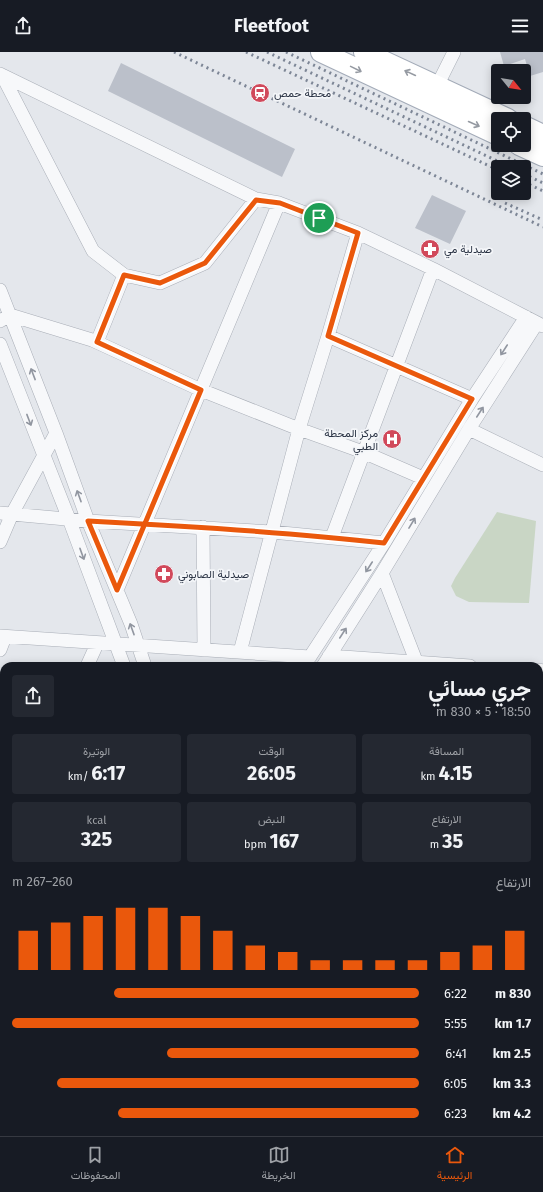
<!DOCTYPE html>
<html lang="ar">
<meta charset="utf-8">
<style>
body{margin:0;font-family:"Fira Sans",Vazirmatn,sans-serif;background:#242831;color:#f1f3f6;direction:rtl;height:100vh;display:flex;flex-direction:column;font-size:15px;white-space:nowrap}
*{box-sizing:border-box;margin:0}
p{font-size:13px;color:#9ea1a6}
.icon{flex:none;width:22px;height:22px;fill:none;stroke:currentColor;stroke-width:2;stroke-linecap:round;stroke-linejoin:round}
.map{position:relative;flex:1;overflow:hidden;direction:ltr}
.drawer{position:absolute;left:0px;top:610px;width:543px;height:474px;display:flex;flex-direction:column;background:#171b24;border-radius:12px 12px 0 0;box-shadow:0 2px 10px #0003;direction:rtl}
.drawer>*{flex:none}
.needle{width:26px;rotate:120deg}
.controls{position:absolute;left:491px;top:12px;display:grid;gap:8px}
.controls a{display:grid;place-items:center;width:40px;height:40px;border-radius:4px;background:#171b24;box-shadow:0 2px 10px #0003;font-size:20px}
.pin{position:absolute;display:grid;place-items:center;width:34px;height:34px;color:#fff;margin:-17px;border:2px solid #fff;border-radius:50%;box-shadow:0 1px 4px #0007}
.round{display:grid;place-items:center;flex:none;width:42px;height:42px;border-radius:4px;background:#242831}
.overview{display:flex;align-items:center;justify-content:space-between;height:68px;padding:0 12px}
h1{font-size:22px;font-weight:700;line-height:30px}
.stats{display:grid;grid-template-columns:repeat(3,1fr);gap:6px;height:68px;padding:4px 12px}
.stats div{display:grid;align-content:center;border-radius:4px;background:#242831;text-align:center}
.stats b{font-size:20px;font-weight:700}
.stats small{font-size:11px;font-weight:400}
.stats p{font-size:11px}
.chart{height:112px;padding:8px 12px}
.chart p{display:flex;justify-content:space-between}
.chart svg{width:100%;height:72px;margin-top:4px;stroke:#ea580c;stroke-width:6}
ul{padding:0 12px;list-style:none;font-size:13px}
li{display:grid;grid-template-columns:64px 48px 1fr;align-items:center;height:30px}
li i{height:10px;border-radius:5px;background:#ea580c}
header{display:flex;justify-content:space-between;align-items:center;height:52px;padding:0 12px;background:#171b24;font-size:18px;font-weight:700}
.tab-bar{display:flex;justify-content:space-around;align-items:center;height:56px;border-top:1px solid #363941;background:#171b24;font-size:11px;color:#9ea1a6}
.tab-bar a{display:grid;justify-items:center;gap:2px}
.tab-bar .current{color:#ea580c}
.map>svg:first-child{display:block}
.green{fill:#c9d6c5}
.building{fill:#bbc0ca}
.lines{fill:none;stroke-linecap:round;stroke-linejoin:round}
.street-casing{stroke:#a9aeb7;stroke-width:14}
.primary-casing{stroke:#a3abb8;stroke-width:22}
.street{stroke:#f7f8fa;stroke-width:13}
.primary{stroke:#fff;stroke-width:20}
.rail{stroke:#7d8696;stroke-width:3;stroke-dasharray:2 4;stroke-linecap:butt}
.oneway{stroke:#959aa2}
.oneway2{stroke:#9196a0}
.route-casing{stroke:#fff;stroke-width:8}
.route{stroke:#ea580c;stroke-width:5}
.labels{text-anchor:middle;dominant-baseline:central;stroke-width:3.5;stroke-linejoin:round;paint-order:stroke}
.poi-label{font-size:11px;fill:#2b3445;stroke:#f4f6f9;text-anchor:start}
</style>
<header><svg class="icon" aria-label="menu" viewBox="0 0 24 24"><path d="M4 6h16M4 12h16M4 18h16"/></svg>Fleetfoot<svg class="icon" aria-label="share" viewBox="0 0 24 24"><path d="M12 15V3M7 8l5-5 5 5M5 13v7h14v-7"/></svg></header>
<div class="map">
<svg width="543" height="1084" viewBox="0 0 543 1084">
<rect width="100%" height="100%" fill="#e4e7ec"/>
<path class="green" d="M497 460 536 469 529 551 469 550 456 544 451 534 455 526Z"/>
<path class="building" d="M500 0H543V20L530 24 525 7 504 14Z
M121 11 295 97 282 125 108 39Z
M432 143 466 159 450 192 415 176Z"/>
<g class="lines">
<defs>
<path id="street" d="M0 22 256 147 279 151 358 181 433 217 543 274
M2 23 93 199 124 223 160 231 205 211 256 147
M437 34 454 0
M0 238 56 381 88 469 131 572 145 614
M0 269 10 263 92 288 201 338 299 377 363 400 423 426
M328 284 472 347
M97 290 124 223
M0 292 69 467 124 614
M469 377 543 413
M0 461 88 469 272 480 384 491
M203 475 204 598
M332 485 433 217
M0 490 12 462 56 381
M382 521 418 614
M117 538 279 151
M0 584 310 605
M0 598 5 585
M240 600 299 377 328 284 358 181
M329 604 470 614
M87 614 97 592
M304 614 384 491 472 347 526 265
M323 614 382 521 469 377 537 271
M539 618 543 619
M0 716 4 717
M539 788 543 787
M0 819 4 809
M0 844 4 845
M539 879H543
M539 913 543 922
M0 943 4 926
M539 950 543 948
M0 995 4 996
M180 1080 183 1084
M384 1080 387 1084
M504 1080 506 1084
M88 1084 89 1080
M111 1084 112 1080
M281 1084 288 1080"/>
<path id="primary" d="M321 0 498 83
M364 0 508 67
M524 74 543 83
M519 93 543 104"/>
</defs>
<use href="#street" class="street-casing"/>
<use href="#primary" class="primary-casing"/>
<use href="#street" class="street"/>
<use href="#primary" class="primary"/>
<path class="rail" d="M174 0 543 175
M246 0 498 118
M267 0 510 115
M286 0 543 122
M524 122 543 131
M524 130 543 139
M505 151 543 168"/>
</g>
<defs><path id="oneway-shaft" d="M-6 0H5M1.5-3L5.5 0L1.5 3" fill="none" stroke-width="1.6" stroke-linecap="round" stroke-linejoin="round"/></defs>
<g class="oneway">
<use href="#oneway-shaft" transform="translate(356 17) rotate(26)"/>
<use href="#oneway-shaft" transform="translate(410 21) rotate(-155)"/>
<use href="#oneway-shaft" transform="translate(474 72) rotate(24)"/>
</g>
<g class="oneway2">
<use href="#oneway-shaft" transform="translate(504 298) rotate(123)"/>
<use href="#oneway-shaft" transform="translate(33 322) rotate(-111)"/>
<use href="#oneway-shaft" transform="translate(480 360) rotate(-57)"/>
<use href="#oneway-shaft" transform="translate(29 368) rotate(69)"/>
<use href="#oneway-shaft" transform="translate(79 444) rotate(-110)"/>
<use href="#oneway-shaft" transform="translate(412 471) rotate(-59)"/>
<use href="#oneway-shaft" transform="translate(82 502) rotate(70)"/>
<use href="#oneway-shaft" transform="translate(369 515) rotate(123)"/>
<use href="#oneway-shaft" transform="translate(132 577) rotate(-110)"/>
<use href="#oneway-shaft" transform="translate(343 581) rotate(-57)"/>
</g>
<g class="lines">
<defs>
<path id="route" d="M319 166 280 151 256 148 205 211 160 231 124 223 97 290 201 338 117 538 88 469C187 474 286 480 384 491L472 347 328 284 358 181 319 166"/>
</defs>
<use href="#route" class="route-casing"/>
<use href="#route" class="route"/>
</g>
<defs>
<symbol id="station-disc" viewBox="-11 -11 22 22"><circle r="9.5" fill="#d1495b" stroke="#f4f6f9"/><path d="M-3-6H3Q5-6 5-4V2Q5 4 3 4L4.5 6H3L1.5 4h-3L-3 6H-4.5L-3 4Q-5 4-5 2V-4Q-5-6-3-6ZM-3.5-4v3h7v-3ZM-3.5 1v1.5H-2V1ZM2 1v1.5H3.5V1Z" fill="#fff"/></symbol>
<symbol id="pharmacy-disc" viewBox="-11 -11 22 22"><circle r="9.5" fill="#d1495b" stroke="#f4f6f9"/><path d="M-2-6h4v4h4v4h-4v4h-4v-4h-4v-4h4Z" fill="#fff"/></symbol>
<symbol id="hospital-disc" viewBox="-11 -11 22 22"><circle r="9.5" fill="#d1495b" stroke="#f4f6f9"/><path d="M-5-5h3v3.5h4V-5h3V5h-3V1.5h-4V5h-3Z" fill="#fff"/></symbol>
</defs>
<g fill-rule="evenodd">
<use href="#station-disc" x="249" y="30" width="22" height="22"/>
<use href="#pharmacy-disc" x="419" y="186" width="22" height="22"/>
<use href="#hospital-disc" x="381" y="376" width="22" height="22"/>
<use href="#pharmacy-disc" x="153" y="511" width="22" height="22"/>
</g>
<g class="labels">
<g class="poi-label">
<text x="274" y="41">محطة حمص</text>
<text x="444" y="197">صيدلية مي</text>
<text x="378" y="381" text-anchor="end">مركز المحطة<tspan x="378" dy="13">الطبي</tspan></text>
<text x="178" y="522">صيدلية الصابوني</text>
</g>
</g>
</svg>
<div class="controls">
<a><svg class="needle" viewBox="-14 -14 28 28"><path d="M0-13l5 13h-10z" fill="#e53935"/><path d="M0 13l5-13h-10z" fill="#9ea1a6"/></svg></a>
<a><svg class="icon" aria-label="locate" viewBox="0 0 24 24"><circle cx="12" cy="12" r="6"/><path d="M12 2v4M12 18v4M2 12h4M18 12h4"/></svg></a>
<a><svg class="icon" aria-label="layers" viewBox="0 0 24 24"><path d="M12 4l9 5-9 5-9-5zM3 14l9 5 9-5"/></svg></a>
</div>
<div class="pin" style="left:319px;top:166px;background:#1e9e55"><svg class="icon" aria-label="arrive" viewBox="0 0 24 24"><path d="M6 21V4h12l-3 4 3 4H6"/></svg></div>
<section class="drawer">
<div class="overview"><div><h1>جري مسائي</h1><p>18:50 · 5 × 830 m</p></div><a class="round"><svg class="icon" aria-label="share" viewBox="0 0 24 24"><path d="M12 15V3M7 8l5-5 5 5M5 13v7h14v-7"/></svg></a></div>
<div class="stats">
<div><p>المسافة</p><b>4.15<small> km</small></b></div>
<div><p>الوقت</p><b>26:05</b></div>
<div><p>الوتيرة</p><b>6:17<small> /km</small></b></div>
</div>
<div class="stats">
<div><p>الارتفاع</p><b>35<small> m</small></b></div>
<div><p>النبض</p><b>167<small> bpm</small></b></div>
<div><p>kcal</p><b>325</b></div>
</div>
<div class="chart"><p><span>الارتفاع</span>260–267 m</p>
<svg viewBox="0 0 160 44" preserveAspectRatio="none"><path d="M5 44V20M15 44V15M25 44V11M35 44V6M45 44V6M55 44V11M65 44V20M75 44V29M85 44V33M95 44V38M105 44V38M115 44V38M125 44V38M135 44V33M145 44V29M155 44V20"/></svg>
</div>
<ul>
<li><b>830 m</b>6:22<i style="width:75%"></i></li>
<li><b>1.7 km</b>5:55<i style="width:100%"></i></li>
<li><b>2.5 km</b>6:41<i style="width:62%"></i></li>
<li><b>3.3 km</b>6:05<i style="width:89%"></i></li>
<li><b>4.2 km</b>6:23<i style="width:74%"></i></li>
</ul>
</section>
</div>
<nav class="tab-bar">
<a class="current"><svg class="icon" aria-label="home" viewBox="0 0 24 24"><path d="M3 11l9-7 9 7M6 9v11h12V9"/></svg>الرئيسية</a>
<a><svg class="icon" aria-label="map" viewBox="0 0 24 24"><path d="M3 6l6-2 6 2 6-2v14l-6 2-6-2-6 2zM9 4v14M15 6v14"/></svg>الخريطة</a>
<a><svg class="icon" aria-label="saved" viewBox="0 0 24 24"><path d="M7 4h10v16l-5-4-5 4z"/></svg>المحفوظات</a>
</nav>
